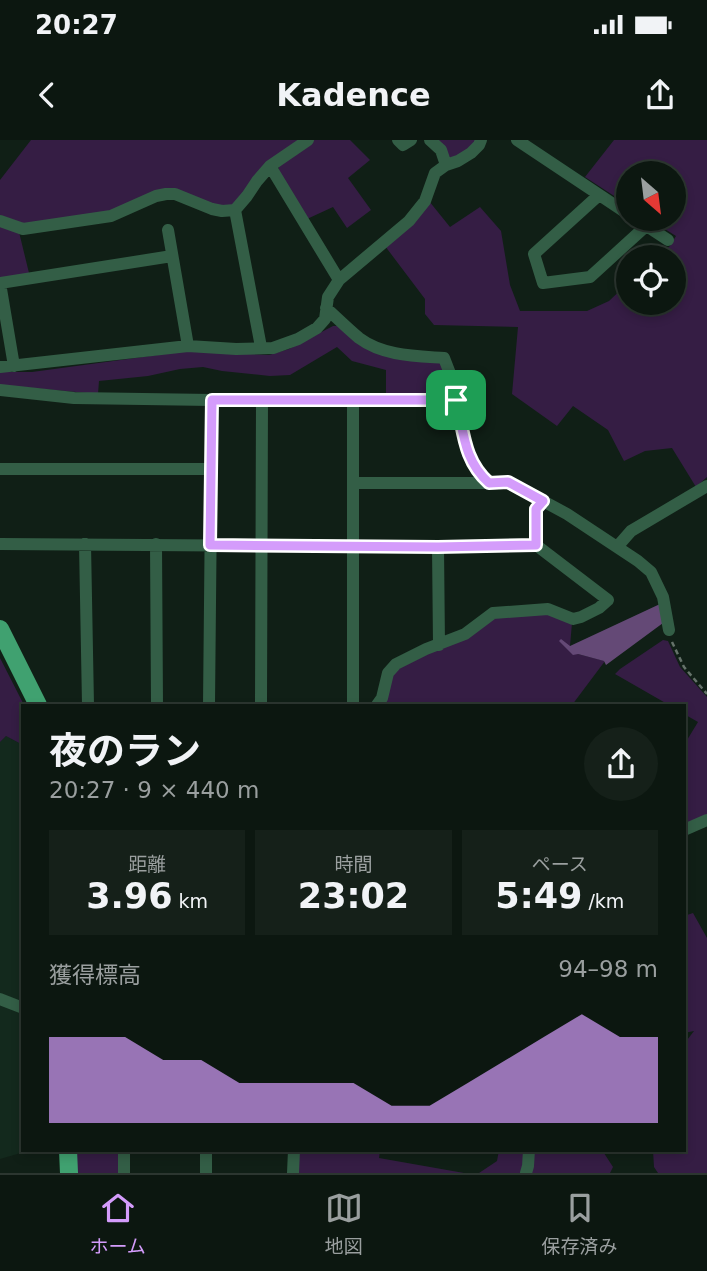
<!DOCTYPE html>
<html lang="ja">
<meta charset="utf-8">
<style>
body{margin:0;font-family:"DejaVu Sans","Noto Sans JP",sans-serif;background:#152019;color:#f1f3f6;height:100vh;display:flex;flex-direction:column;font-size:26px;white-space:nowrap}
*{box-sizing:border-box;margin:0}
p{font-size:23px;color:#9a9f9f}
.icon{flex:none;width:38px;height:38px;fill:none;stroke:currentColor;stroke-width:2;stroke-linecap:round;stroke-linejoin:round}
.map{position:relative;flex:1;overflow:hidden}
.details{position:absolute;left:21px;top:564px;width:665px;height:448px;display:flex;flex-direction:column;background:#0c1710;border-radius:0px;box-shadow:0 4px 10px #0003,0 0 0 2px #2c3630}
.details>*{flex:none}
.needle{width:46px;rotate:152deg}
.fabs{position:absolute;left:616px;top:21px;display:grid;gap:14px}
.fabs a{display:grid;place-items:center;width:70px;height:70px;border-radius:50%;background:#0c1710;box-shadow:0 4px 10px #0003,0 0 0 2px #2c3630;font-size:35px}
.pin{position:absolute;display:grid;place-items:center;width:60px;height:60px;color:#fff;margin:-30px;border-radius:14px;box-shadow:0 4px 10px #0006}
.round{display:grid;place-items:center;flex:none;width:74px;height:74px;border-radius:37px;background:#152019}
.overview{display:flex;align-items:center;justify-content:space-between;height:119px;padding:0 28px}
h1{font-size:38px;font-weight:700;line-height:52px}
.metrics{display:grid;grid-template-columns:repeat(3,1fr);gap:10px;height:119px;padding:7px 28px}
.metrics div{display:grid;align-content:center;border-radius:0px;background:#152019;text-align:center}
.metrics b{font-size:35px;font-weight:700}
.metrics small{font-size:19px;font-weight:400}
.metrics p{font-size:19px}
.chart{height:196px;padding:14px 28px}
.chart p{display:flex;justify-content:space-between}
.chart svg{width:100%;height:126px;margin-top:7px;fill:#d49cfb;opacity:.7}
.status{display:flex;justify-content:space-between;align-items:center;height:49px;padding:0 35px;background:#0c1710;direction:ltr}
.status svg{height:19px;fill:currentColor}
header{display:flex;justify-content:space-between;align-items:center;height:91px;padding:0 28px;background:#0c1710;font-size:32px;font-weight:700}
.dock{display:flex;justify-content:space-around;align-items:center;height:98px;border-top:2px solid #2c3630;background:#0c1710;font-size:19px;color:#9a9f9f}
.dock a{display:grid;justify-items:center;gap:4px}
.dock .active{color:#d49cfb}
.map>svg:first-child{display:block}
.built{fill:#13291d}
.green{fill:#351d44}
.water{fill:#644976}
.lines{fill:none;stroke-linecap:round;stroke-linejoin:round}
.path{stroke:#65726a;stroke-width:2.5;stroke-dasharray:5 3.5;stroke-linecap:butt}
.street{stroke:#335e46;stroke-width:12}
.primary{stroke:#40a170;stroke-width:18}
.route-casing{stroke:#fff;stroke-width:14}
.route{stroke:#d49cfb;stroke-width:9}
</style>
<div class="status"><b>20:27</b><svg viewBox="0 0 49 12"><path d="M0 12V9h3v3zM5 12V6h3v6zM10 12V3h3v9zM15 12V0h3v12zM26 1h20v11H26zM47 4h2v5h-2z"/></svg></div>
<header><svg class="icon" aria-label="back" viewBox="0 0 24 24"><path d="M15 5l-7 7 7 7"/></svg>Kadence<svg class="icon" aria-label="share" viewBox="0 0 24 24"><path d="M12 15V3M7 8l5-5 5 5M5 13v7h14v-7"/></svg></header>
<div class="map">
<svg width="707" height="1033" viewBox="0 0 707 1033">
<rect width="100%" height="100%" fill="#101f16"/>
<path class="built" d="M6 596 23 605V1010H31L0 1019V602Z"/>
<path class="green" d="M31 0H300L242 57 231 66 218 67 170 50 114 71 24 85 0 75V40Z
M312 0H350L370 20 348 38 371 70 347 88 333 67 307 79 278 32 279 23Z
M436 0H477L468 10 451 19Z
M614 0H707V337L696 347 672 308 645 311 624 321 608 290 573 266 557 286 512 254 518 187 434 185 425 174V159L385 106 429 61 450 87 480 67 501 91 510 145 520 171H587L609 161 628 143V163H674V117H657L670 106 676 96 649 79H674V33H628V65L585 37Z
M0 84 19 92 29 133 0 139Z
M333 186H339L361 203 441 220 451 250 444 256H386V230L352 221 337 207 290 235 270 236 222 231 203 227 180 229 148 236 99 241 98 254 0 245V232H32L187 211 269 215 289 209Z
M548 474 572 483 570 506 578 514 605 521 572 565H384L392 534 399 528 495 477Z
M663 500 668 501 680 527 707 557V675L684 686V605L698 582 684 574V565H669L615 534 620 529Z
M0 518 24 565 23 605 6 596 0 602Z
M693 773 707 798V1033H658L654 1027 653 1010H684V904L694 891 684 893V776Z
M74 1010H120V1033H74Z
M299 1010H380L379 1018 464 1033H299Z
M499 1010H525L521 1033H479L497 1021Z
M533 1010H602L613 1027 610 1033H531Z"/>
<path class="water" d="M660 464 663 483 606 525 604 521 578 514 573 515 559 501 561 499 570 506Z"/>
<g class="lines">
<path class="path" d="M672 502 684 527 707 554"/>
<path class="street" d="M398 0 403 5 411 0
M430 0 441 10 446 25
M517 0 628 74
M270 26 339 140
M599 55 534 114 543 143 590 137 646 86
M235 70 261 207
M636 79 668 100
M0 81 23 89 111 76 156 56 166 54H175L212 69 222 71 235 70 247 56 257 41 270 26 308 0
M168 90 188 206
M326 168C337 178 348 189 359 198 383 216 416 216 444 218L456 249V260
M14 226 0 143 172 116
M0 227 188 206 236 209 273 208 298 199 317 188 325 179 328 157 339 140 409 81 425 61 435 33 446 25 458 21 471 13 479 5 481 0
M0 250 74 258 212 260H456C464 291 463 320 489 343L508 342 567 374 638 421 651 432 663 457 669 490
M0 329H211
M353 343H489
M0 404 438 407 536 405 608 460 599 468 581 477 573 479 548 469 493 473 465 494 426 509 396 524 388 533 382 558 377 565
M85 404 88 565
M156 404 157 565
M536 405V369L543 361
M438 407 439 505
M617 407 631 391 707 346
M209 565 212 260
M261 565 262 260
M353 565V261
M684 690 707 680
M0 859 23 868
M206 1010V1033
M124 1033V1010
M293 1033 294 1010
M526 1033 528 1026 529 1010"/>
<path class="primary" d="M0 489 38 565
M68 1010 69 1033"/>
</g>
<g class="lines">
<defs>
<path id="route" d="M212 260H456C464 291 463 320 489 343L508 342 543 361 536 369V405L438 407 210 405Z"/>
</defs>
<use href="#route" class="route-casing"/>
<use href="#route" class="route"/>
</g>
</svg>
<div class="fabs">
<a><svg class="needle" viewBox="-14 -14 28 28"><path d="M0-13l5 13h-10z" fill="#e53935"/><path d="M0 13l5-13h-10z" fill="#9a9f9f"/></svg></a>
<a><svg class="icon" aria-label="locate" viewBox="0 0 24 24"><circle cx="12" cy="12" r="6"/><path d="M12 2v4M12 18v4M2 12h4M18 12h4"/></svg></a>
</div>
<div class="pin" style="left:456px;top:260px;background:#1e9e55"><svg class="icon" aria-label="arrive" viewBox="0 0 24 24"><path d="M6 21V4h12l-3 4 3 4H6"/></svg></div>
<section class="details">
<div class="overview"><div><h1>夜のラン</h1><p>20:27 · 9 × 440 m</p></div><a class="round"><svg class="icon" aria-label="share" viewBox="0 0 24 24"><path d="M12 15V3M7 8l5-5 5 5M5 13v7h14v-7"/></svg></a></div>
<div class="metrics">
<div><p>距離</p><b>3.96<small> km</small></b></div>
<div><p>時間</p><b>23:02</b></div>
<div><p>ペース</p><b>5:49<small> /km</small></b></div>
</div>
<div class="chart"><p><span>獲得標高</span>94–98 m</p>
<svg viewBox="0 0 160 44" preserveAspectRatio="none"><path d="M0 44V14L10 14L20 14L30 22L40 22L50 30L60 30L70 30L80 30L90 38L100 38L110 30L120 22L130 14L140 6L150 14L160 14V44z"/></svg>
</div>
</section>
</div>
<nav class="dock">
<a class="active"><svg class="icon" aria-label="home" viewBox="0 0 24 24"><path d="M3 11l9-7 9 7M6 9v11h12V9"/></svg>ホーム</a>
<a><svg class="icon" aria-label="map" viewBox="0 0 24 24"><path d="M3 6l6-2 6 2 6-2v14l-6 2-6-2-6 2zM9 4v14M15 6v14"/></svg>地図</a>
<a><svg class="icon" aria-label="saved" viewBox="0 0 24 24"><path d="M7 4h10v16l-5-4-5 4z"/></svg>保存済み</a>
</nav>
